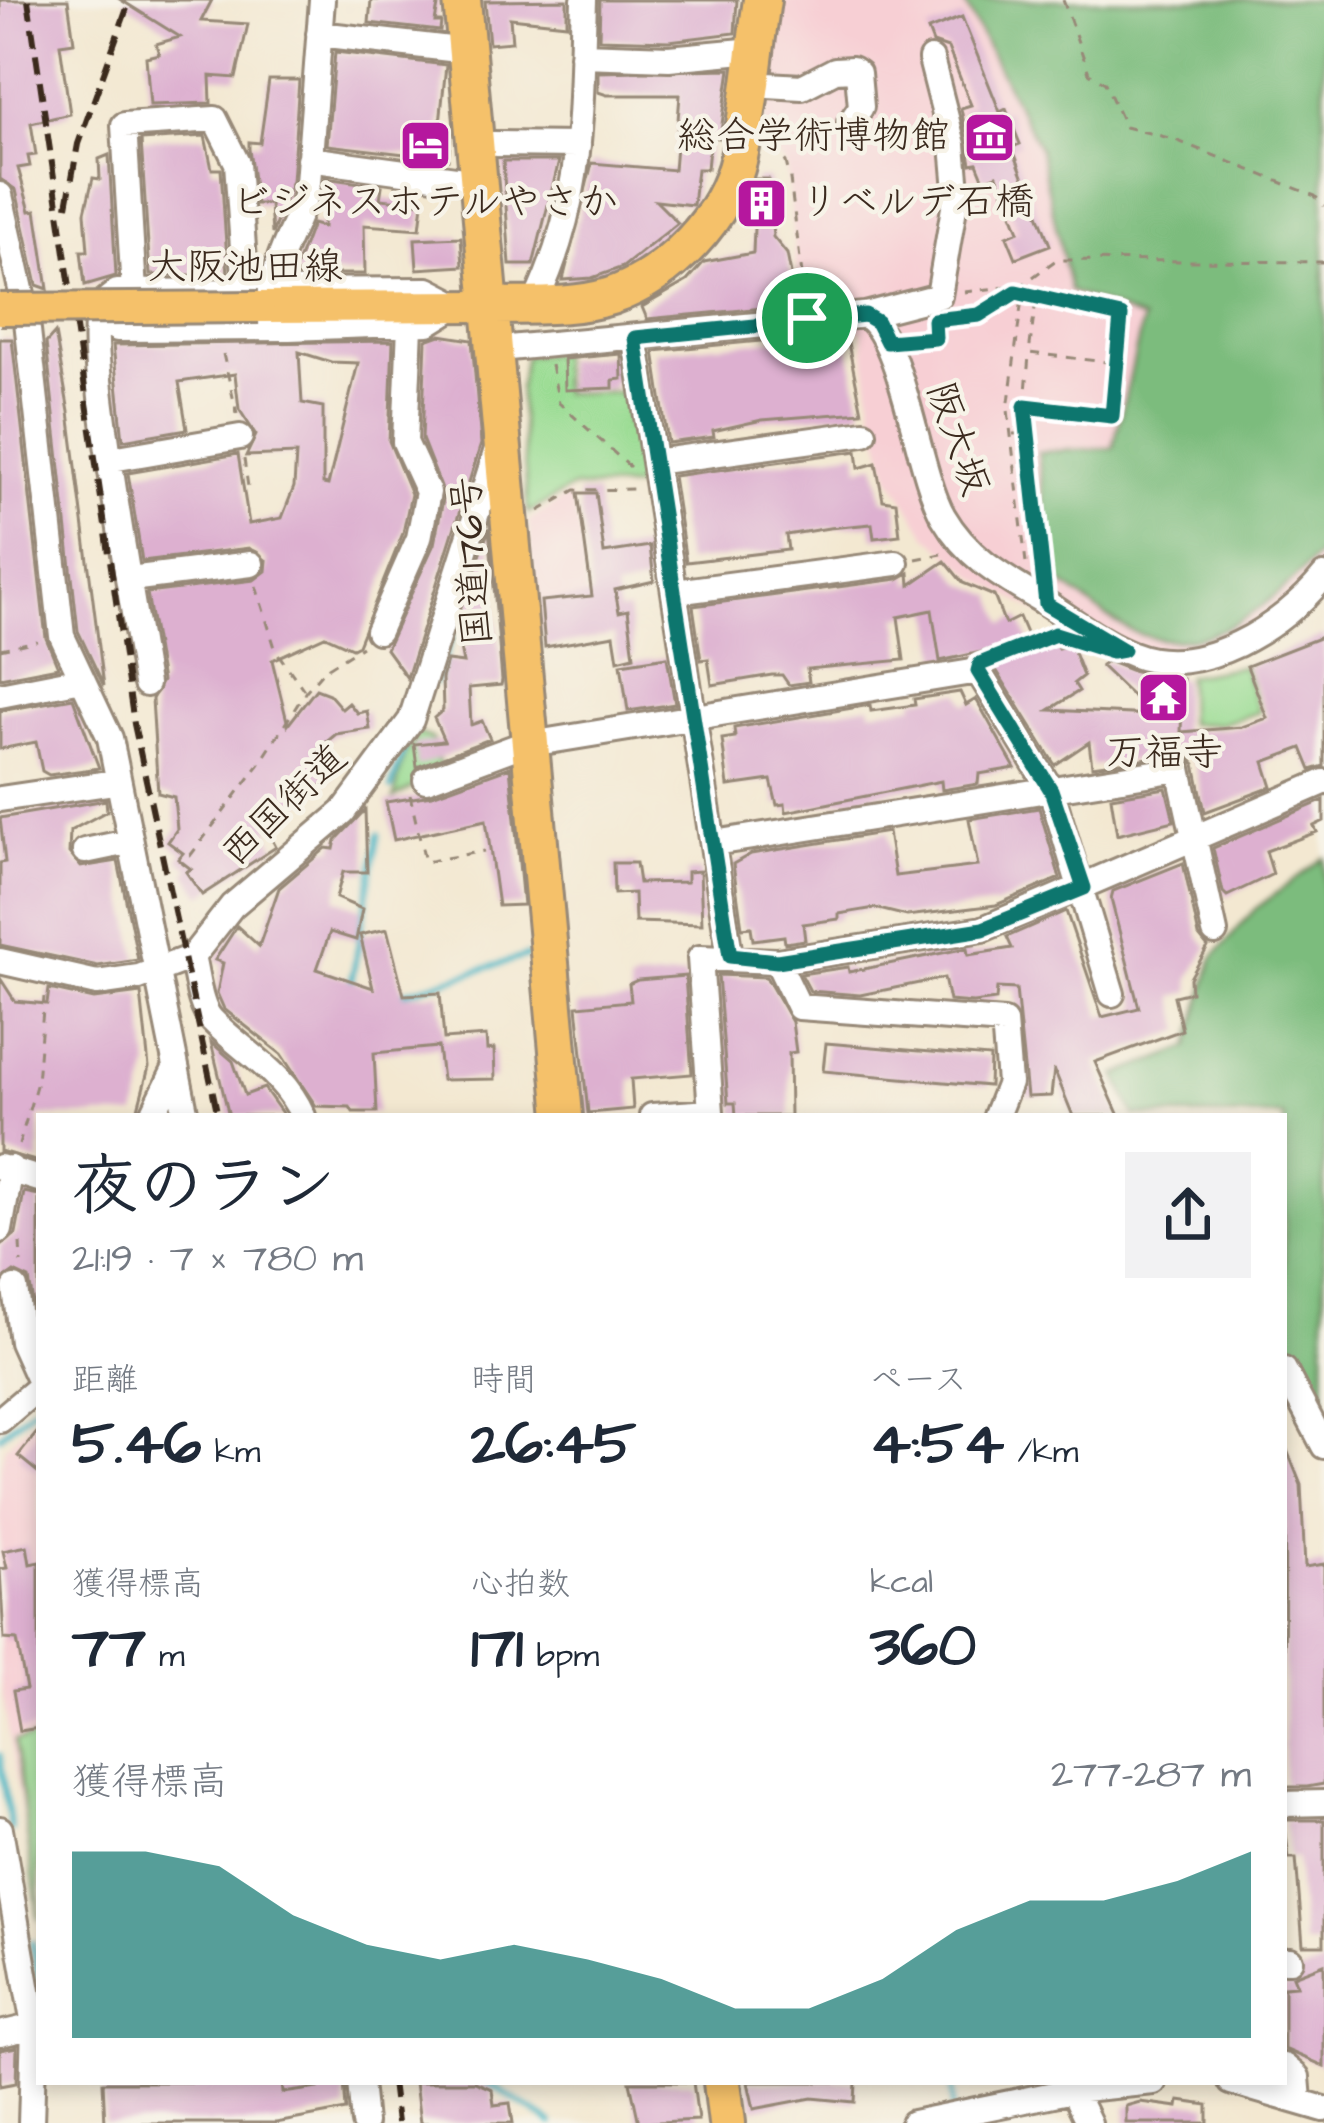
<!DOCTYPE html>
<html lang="ja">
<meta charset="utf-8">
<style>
body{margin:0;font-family:"Architects Daughter","Klee One",sans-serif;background:#f2f2f3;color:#1f2937;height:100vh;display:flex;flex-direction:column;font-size:45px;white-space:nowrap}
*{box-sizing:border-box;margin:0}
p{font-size:39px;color:#747a83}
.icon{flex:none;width:66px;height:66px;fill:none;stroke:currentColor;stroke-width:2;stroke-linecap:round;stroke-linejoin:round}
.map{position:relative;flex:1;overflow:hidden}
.details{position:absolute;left:36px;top:1113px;width:1251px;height:972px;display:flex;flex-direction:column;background:#fff;border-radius:0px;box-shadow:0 6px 18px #0003}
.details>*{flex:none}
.pin{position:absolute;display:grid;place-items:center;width:102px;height:102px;color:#fff;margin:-51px;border:6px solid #fff;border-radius:50%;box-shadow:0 3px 12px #0007}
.round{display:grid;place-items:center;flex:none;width:126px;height:126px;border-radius:0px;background:#f2f2f3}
.head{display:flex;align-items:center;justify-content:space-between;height:204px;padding:0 36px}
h1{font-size:66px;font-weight:800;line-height:90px}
.figures{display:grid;grid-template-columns:repeat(3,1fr);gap:18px;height:204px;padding:12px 36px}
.figures div{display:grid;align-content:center}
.figures b{font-size:60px;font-weight:800}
.figures small{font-size:33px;font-weight:400}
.figures p{font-size:33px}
.chart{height:336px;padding:24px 36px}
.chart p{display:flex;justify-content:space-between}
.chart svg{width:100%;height:216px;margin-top:12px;fill:#0f766e;opacity:.7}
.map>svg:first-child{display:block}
.built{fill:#f7cfd4}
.green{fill:#9adc93;stroke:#6a8358;stroke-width:3}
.forest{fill:#7bbc7d;stroke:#5b734e;stroke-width:3}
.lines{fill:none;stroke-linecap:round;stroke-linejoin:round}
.stream{stroke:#49b6c4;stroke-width:6}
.building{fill:#ddb0d0;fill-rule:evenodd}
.minor-casing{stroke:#978978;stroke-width:30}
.major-casing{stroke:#978978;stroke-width:36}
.highway-casing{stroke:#978978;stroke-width:42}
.path{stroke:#978978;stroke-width:3;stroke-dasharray:9 9;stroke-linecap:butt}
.minor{stroke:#fff;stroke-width:24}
.major{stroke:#f5c16b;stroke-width:30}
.highway{stroke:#f5c16b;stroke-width:36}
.rail{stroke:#3b2a1e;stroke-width:6;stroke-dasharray:18 9;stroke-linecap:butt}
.major-bridge-casing{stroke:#978978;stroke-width:36;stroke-linecap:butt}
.major-bridge{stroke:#f5c16b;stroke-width:30}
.route-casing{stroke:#fff;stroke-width:24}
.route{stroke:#0f766e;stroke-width:15}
.labels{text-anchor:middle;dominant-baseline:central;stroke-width:9;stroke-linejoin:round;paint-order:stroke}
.poi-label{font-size:39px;fill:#3b2a1e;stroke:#f7f3e8}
.street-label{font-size:39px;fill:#3b2a1e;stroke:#f7f3e8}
</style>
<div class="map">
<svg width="1324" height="2123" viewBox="0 0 1324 2123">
<rect width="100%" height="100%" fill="#f7f3e8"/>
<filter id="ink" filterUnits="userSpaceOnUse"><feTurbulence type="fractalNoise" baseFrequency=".00833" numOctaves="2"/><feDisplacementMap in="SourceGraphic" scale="24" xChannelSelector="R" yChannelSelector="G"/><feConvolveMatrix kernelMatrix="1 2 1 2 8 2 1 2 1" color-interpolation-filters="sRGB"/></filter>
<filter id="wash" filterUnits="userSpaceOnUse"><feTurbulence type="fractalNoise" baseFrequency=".004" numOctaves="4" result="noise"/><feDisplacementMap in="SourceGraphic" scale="48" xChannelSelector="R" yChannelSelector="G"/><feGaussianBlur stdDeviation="2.7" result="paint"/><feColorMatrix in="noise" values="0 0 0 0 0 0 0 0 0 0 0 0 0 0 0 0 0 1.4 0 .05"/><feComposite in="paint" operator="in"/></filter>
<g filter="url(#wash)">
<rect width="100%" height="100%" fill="#f3e8d1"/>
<path class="built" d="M783 0H1324V589L1310 610 1261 643 1134 666 979 579 927 535 890 476 874 420 862 331 800 312 786 165 762 138Z
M570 495 581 543 588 626 537 631 529 521Z
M39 1414V1915L0 1680V1476L5 1447Z"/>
<path class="green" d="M559 353 562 393 626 392 628 425 641 426 648 487 572 488 528 513 519 387 525 356Z
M1243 666 1259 712 1220 724H1188L1187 676Z
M418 733 433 739 441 772 394 798 404 757Z
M39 1737V1921L15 1741Z"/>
<path class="forest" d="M963 0H1324V548C1281 596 1218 654 1149 637 1117 630 1080 595 1053 577L1038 452 1113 448 1143 320 1070 291 1039 148Z
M1324 858V1430L1284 1343V1116H1135L1116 1075 1189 1047 1213 958 1255 909Z"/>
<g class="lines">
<path class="stream" d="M435 683 453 635
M391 788 404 749
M351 983 379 834
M399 994 527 956
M0 1436 37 1404
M0 1755 11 1829
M32 1942 39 1980
M487 2082 552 2123
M952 2108V2082"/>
</g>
<g id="blocks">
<path class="building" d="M0 0H68L74 42 60 44 70 114 31 123 36 155 28 156 30 166 18 168 30 211 36 210 48 289 37 285 16 190 0 179Z
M121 0H212L201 21 248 24 236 78 210 76 211 103 150 105 146 57 159 54 156 44 180 37Z
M371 0H439L435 22H441L440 31 369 23Z
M567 0V24L510 18 512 42 489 44 485 1Z
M600 0H737L735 33 669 41 599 39Z
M962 17 1000 112 1006 109 1020 144 1012 147 1050 245 1016 258 1007 236 1019 231 997 175 984 180 977 163 971 164 961 108 971 105 948 48 933 43 928 30Z
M335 52 446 65 439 133 451 134 448 159 327 145Z
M730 69 720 138 710 137 707 169H697L693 205 656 201 678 223 623 267 592 278 563 280 592 163 674 170 680 95H607L598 92V72Z
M269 80H299L292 181 272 234 270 204H256L249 149V142L260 143Z
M205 136 212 169H221L228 275H150L141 140Z
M109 155 116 276 85 285 81 251H88L85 212 93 178 100 179 99 159Z
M503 161H559L533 265H510Z
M325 178 382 186 380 199 423 203 420 229 364 225 365 274H293L312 224 323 227Z
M756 179H768L773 237 787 254 797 305 647 319 642 307 687 281 704 262 753 253Z
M461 237 463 266 417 269 415 239Z
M55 333 69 412 104 686 78 631 46 343Z
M846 333 862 412 762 420 713 431 714 437 668 443 654 351Z
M440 335 472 340 481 444 407 678 386 649 434 544 444 495 422 439 426 340Z
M0 339H12L46 638 58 667 0 678Z
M393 341 389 441 411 494 403 533 358 645 352 648 325 636 272 660 288 725 316 689 329 694 342 709 349 703 357 713 367 711 370 729 336 734 316 751 335 775 267 830 276 847 202 895 186 872 191 869 178 859 183 853 168 842 177 829 174 797 158 793 152 699 162 681 147 593 254 580 266 571 267 561 249 548 142 561 128 473 238 454 249 524 282 518 294 487 296 454 246 456 256 435 239 409 235 374 179 382 187 429 123 440 113 345ZM299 352 331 362 358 363 328 485 323 484V407L302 403Z
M621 354 622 379 613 380V388L565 390 564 359Z
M857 451 859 468 876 463 883 500 896 502 900 535 874 538 872 524 829 528 786 535 788 550 686 562 673 476Z
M578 493H596L604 553 650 546 654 581 615 590 619 612 628 610 634 656 618 660 614 635 545 647 541 601 592 596Z
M489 528 502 680 501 685 469 688 471 725 482 721 490 739 417 767 414 744 444 741 434 718 443 710 442 678 447 661 463 663 460 648 468 647 463 616 469 611 467 597Z
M945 561 963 583 994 596 1005 624 1019 617 1034 652 1056 643 1058 648 1071 645 1083 676 1074 683 1079 691 1049 710 1152 715 1101 666 1107 661 1135 672 1183 679 1181 732 1242 727 1267 718 1247 666 1324 636V766L1311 770 1302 748 1264 762 1272 787 1205 812 1195 764 1184 753 1092 766 1089 742 1055 765 995 668 990 650 940 661 932 610 898 617 904 660 807 669 809 682 789 685 782 675H772L712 685 708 659 701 660 693 606 898 579 909 573 910 585Z
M667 657 675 704 628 711 621 664Z
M960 692 966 705 976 699 1015 768 979 774 978 784 942 790 941 781 786 812 785 804 777 805 771 780 728 786 722 739 735 737 734 728 870 705 871 711 915 705 914 699Z
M73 698 99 768 49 775 42 771 36 742 0 749V711Z
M510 767 523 905 498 906 486 820 394 840 386 802 432 795Z
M1166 788 1174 821 1117 835 1111 797Z
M106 800 107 811 70 831 69 853 81 867 118 861 138 960 98 966 0 945V863L5 862 0 818Z
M1324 800V821L1314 826 1317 832 1266 851 1273 874 1227 896 1223 892 1213 848Z
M1039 808 1060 878 996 905 907 916 875 908 839 914V919L803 924 805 940 785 943 784 936 753 940 751 927 742 928 733 864 751 854 888 832 895 876 978 866 969 819Z
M365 810 367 872H343L336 898 362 909 356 940 330 932 317 969 373 988 360 935 387 929 404 995 440 993 444 1039 486 1036 487 1050 494 1049 495 1079 442 1080 438 1047 374 1053 377 1112H353L350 1107 316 1106 281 1054 224 1009 217 993 223 963 215 960 237 926 259 946 279 888 326 848 334 849 336 840Z
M613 863H636L639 883 687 882V872L700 871 702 924 635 922 634 893 614 894Z
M1183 863 1199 936 1208 947 1190 978 1191 992 1174 996 1182 1030 1095 1062 1119 1116H1073L1054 1069 1051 1096 1027 1097 1016 989 997 988 996 1000 973 1003 949 1001 944 978 860 995 810 991 801 974 848 967 849 972 967 948 968 955 1012 948 1007 937 1066 911 1102 1017 1139 1008 1111 899 1113 891Z
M718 975 766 977 792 1022 796 1052 789 1053 790 1116H736L735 1103H728Z
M685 976 692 1074 631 1079 633 1109 588 1113 577 1006 631 1001 629 984 638 980Z
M0 978 15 1001 47 1004 49 989 94 999 141 993 149 1067 136 1116H39V1162L0 1151Z
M211 1042 233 1061 245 1095 264 1088 284 1116H229Z
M826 1043 990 1057 989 1086 823 1071Z
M24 1192 39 1195V1339L29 1279 14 1272 0 1282V1246L16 1234Z
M39 1430V1473L18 1456Z
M1285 1445 1301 1485 1305 1567 1324 1564V1784L1307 1787H1284Z
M27 1546 30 1564 39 1562V1728L20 1731 13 1691 26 1689 17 1640 4 1639 0 1569 7 1568 3 1551Z
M1284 1820H1324V1945H1303L1296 1858H1289Z
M1324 1964V2066L1284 2049V1987L1297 1986 1293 1976Z
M17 2047 16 2083 0 2086V2050Z
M103 2082H282L283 2093 318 2088 317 2082H344L346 2110 276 2123H105Z
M415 2082H475L492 2089 494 2105 510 2103 513 2123H420Z
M630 2082H693L698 2120 639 2123Z
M748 2082H856L855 2102 812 2098 754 2109Z
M1179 2101 1208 2105V2123H1126V2106L1140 2102 1178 2107Z"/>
</g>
</g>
<g filter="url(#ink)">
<use href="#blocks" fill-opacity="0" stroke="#978978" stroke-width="3"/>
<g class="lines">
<defs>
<path id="minor" d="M319 34 450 49
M582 55 669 58 754 50
M749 84 802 87 835 70 852 69 858 73 861 107 850 123
M491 144 578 145
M309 159 463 180
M0 195 26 312 62 636 110 738 186 1116
M274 290C274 253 302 221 308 183L322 0
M134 292 124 125 215 119 237 163 246 290
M534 305C585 200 580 113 584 0
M84 311 117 329 289 328 428 323 457 305 428 290 117 292 93 311
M99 315C84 343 138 632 146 684
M865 315 939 296 957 190 953 145 931 59
M635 338 730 956
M498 349 865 315C903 338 917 470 943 516 968 559 1004 578 1046 603 1073 620 1102 643 1132 654 1200 681 1284 626 1324 576
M112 459 240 437
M654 462 864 433
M130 579 251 564
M675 592 896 563
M378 631 419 538 428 492 405 442 410 326
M0 695 82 679
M426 780 518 746 978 671 1051 790 1112 994
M0 799 115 782
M714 843 1179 769 1215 932
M85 851 128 842
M192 957 232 906 343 812 411 720 499 443
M192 957C197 975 199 1008 212 1020 245 1054 283 1071 303 1116
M0 961 97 983 139 977 192 957
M777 961 799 1007 1004 1022 1009 1083 996 1116
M152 1116 175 1069
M652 1116 711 1112 700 958 777 961 983 929 1324 782
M0 1167 39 1179
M0 1230 11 1168
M15 1288 22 1342 39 1380
M1284 1370 1324 1446
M0 1420 39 1387
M1284 1804 1324 1803
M0 1829 34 2026 31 2123
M1284 1960H1290
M0 2034 39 2025
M1284 2066 1297 2077 1299 2100
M360 2082 364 2123
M1231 2082 1324 2109
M1073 2090 1089 2123
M913 2123 1073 2090 1154 2082"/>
<path id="major" d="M259 307 491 306"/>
<path id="highway" d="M462 0C498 372 532 744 564 1116
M491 306C530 305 574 308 611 296 670 276 726 217 739 157 750 106 754 52 762 0
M722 2082 727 2123"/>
</defs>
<use href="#minor" class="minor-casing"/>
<use href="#major" class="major-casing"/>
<use href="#highway" class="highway-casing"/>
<path class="path" d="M1063 0 1089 73 1105 83 1125 127 1173 139 1315 196 1324 206
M773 147 786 162 790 179 805 299
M964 292 1022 285 1056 260 1324 262
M948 318 978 315 1016 292 1121 316 1116 363 1029 353 1036 300
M913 340 935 337 934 321
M223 354 237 414
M551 365 559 403 630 467
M1025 405 1029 355
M1028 431 1025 406 1111 416 1116 364
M1013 434 1029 433 1043 574
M244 459 249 494
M539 511 575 490 638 489
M916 559 942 554
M1026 563 1008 410 1022 298 1034 299
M256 586 276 651 304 690
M0 649 37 641
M994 658 1052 635
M410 795 425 862 484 851
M190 856 259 765 306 691 324 670 362 646
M19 1145 37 1082 44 997
M20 1243 21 1263"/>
<use href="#minor" class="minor"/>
<use href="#major" class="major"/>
<use href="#highway" class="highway"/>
<path class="rail" d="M28 0 134 724 218 1116
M67 206 78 144 130 0
M392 2082 397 2123"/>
<defs>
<path id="major-bridge" d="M0 309 259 307"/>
</defs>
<use href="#major-bridge" class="major-bridge-casing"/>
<use href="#major-bridge" class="major-bridge"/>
</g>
</g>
<g class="lines" filter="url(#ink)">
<defs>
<path id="route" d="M1016 292 1121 316 1112 416 1025 406 1046 604 1123 650 1112 652 1055 634 980 664 978 671 1051 790 1084 888 983 929 777 961 730 956 635 338 865 315 877 322 887 342 935 338 934 320 979 315Z"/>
</defs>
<use href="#route" class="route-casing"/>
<use href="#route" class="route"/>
</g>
<defs>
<symbol id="museum-square" viewBox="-11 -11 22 22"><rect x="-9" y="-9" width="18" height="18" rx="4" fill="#b5179e" stroke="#f7f3e8"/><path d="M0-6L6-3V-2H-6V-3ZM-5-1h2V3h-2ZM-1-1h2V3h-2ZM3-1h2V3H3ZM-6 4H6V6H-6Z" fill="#fff"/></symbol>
<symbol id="hotel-square" viewBox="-11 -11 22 22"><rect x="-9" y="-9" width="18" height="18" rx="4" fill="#b5179e" stroke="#f7f3e8"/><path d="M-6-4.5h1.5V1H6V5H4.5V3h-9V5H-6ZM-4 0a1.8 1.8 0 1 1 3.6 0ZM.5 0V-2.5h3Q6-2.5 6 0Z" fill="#fff"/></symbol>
<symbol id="building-square" viewBox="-11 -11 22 22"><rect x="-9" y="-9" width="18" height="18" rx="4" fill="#b5179e" stroke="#f7f3e8"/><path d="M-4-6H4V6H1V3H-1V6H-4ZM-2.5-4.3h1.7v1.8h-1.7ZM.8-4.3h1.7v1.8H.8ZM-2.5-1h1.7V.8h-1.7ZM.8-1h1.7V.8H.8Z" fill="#fff"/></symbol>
<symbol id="temple-square" viewBox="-11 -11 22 22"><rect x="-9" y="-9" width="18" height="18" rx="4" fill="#b5179e" stroke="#f7f3e8"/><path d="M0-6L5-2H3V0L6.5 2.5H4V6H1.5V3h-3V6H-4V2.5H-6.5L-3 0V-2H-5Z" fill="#fff"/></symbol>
</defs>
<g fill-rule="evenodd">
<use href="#museum-square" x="960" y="108" width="59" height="59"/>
<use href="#hotel-square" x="396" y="116" width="59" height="59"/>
<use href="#building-square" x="732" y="174" width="59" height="59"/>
<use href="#temple-square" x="1134" y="668" width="59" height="59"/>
</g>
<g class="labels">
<g class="poi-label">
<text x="950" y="137" text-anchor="end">総合学術博物館</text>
<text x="425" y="203">ビジネスホテルやさか</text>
<text x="800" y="203" text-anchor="start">リベルデ石橋</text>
<text x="1164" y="754">万福寺</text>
</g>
<g class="street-label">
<text x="245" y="268">大阪池田線</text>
<text transform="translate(957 439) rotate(71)">阪大坂</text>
<text transform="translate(473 561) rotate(-94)">国道176号</text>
<text transform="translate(285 806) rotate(-44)">西国街道</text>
</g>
</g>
</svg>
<div class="pin" style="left:807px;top:318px;background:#1e9e55"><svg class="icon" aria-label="arrive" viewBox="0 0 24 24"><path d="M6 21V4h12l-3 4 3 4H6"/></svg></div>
<section class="details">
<div class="head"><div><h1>夜のラン</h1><p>21:19 · 7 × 780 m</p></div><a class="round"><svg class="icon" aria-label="share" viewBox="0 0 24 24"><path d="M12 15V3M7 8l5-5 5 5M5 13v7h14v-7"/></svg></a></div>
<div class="figures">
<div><p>距離</p><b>5.46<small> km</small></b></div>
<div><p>時間</p><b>26:45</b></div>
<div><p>ペース</p><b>4:54<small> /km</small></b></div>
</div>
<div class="figures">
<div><p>獲得標高</p><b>77<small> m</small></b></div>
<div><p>心拍数</p><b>171<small> bpm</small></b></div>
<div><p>kcal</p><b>360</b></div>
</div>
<div class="chart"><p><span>獲得標高</span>277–287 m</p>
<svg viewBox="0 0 160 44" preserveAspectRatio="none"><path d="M0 44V6L10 6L20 9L30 19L40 25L50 28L60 25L70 28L80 32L90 38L100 38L110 32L120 22L130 16L140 16L150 12L160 6V44z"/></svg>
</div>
</section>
</div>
